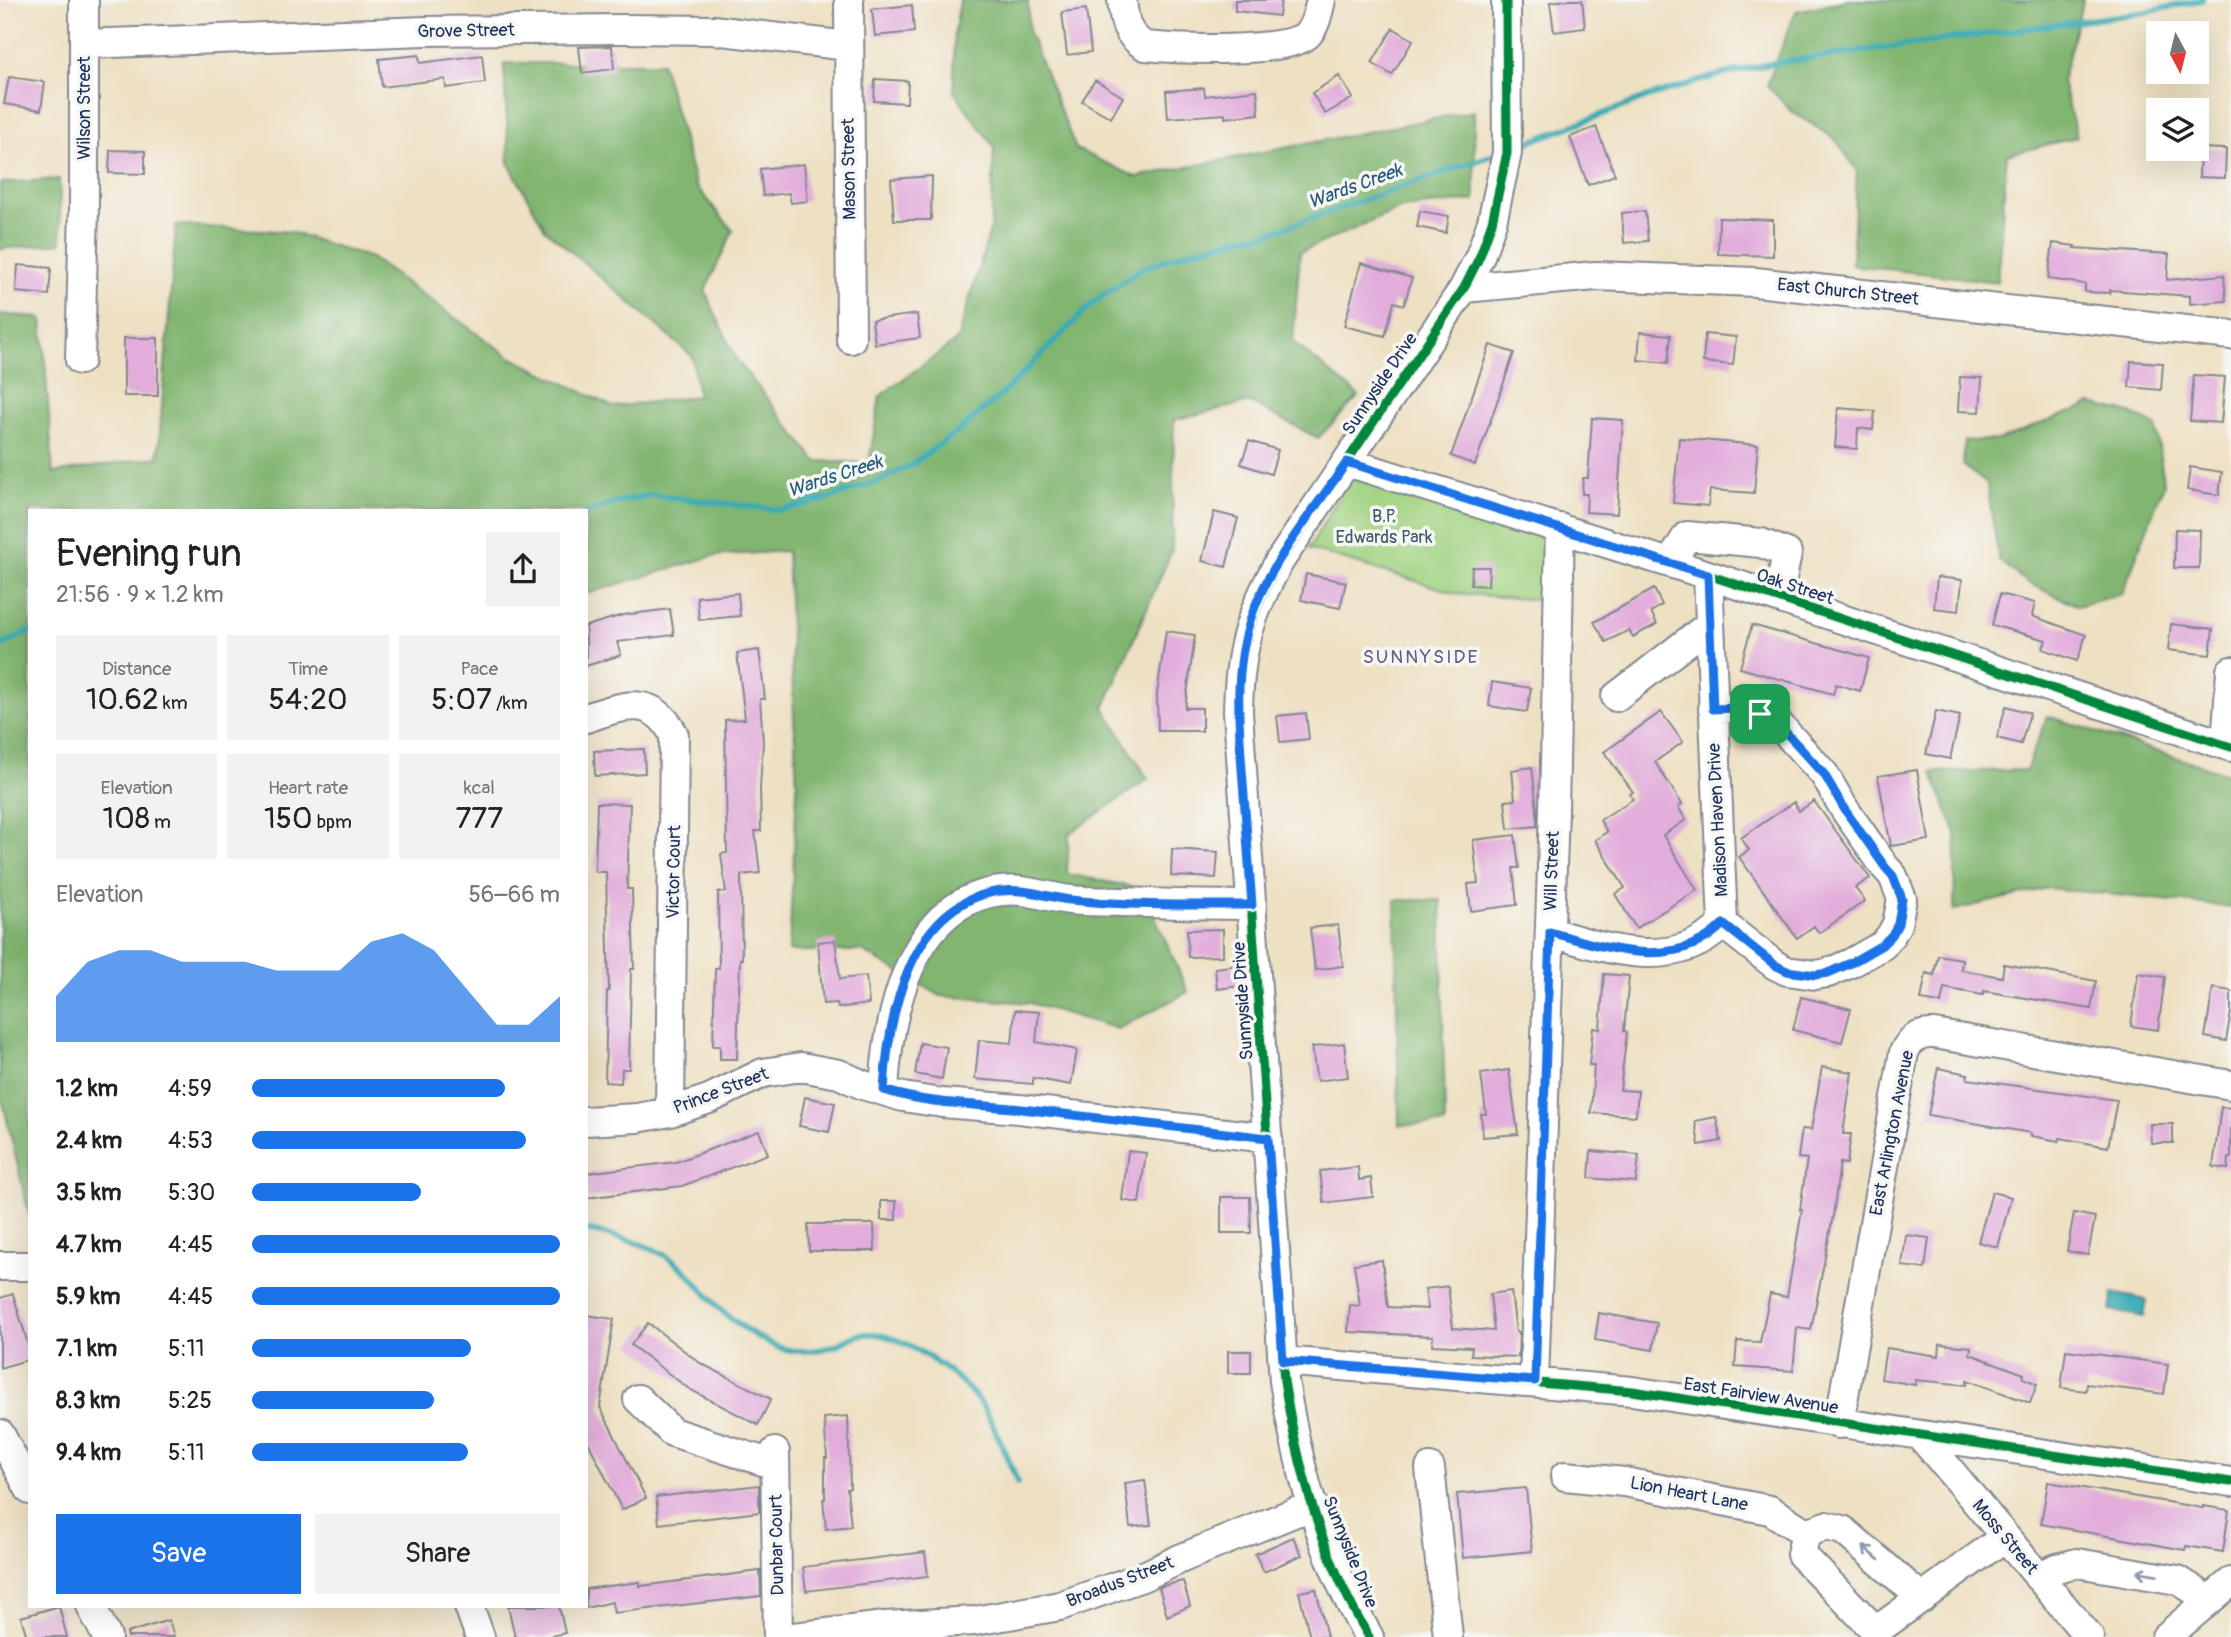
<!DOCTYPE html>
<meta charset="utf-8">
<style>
body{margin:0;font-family:Pangolin,sans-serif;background:#f2f2f2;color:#222;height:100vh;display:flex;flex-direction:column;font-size:26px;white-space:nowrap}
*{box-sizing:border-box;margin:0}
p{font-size:23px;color:#767676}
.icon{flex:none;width:38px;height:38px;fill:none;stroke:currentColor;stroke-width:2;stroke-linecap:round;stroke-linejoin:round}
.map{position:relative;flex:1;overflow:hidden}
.panel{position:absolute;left:28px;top:509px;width:560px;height:1099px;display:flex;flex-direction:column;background:#fff;border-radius:0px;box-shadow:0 7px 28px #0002}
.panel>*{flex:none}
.needle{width:46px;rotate:173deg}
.tools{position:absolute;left:2146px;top:21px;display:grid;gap:14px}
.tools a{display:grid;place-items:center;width:63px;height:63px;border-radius:0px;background:#fff;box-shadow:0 7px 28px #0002;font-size:35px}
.pin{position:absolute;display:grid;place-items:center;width:60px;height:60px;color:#fff;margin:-30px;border-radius:14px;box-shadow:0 4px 10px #0006}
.round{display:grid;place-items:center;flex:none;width:74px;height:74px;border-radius:0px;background:#f2f2f2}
.summary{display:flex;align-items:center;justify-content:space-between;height:119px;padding:0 28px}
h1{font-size:38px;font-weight:600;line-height:52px}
.figures{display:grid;grid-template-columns:repeat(3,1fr);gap:10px;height:119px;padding:7px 28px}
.figures div{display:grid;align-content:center;border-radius:0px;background:#f2f2f2;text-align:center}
.figures b{font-size:30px;font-weight:600}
.figures small{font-size:19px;font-weight:400}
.figures p{font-size:19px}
.chart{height:196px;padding:14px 28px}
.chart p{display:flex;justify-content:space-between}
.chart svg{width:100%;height:126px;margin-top:7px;fill:#1a73e8;opacity:.7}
.button{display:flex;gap:14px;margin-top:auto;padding:14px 28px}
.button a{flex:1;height:80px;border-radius:0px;background:#1a73e8;color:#fff;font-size:28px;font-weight:600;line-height:80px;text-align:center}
.button a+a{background:#f2f2f2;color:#222}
ul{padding:0 28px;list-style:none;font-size:23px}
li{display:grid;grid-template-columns:112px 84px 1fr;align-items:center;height:52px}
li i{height:18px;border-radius:9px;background:#1a73e8}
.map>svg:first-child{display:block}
.green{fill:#a2d382;stroke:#5e8170;stroke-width:2}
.forest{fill:#81b570;stroke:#4e7267;stroke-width:2}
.water{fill:#39abb3;stroke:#2a6d88;stroke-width:2}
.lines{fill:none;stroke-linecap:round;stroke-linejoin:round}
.stream{stroke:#39abb3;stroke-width:6}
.building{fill:#e2addb}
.minor-casing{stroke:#848890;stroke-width:32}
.minor{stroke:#fff;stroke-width:28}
.cycleway-casing{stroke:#f6f6f2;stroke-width:13}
.cycleway{stroke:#00873e;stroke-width:9}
.oneway{stroke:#8d97ae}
.route-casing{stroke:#fff;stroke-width:14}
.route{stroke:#1a73e8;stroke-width:9}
.labels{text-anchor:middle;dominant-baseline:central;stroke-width:7;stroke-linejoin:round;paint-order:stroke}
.street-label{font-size:18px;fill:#1b2f5e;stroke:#f6f6f2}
.park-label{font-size:18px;fill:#3d5867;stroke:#f6f6f2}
.water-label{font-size:19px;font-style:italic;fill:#265a7c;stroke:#f6f6f2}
.neighbourhood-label{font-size:19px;letter-spacing:2px;fill:#615b8a;stroke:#f6f6f2}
</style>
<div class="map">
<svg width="2231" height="1637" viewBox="0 0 2231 1637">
<rect width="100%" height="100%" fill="#f6f6f2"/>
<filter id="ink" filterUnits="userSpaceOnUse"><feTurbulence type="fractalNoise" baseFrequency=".0143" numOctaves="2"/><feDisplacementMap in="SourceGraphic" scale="14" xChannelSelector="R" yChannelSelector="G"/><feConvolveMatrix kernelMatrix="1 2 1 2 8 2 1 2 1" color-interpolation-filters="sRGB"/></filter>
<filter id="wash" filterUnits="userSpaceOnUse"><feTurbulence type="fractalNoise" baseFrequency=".00686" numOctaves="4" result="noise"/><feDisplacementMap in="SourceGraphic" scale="28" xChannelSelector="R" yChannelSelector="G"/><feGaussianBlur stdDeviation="1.57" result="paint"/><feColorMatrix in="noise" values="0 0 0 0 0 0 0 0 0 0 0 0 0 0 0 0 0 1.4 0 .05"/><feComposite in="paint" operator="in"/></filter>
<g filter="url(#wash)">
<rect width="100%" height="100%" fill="#eee0c2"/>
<path class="green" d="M1368 475 1552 534 1549 601 1456 593 1309 549 1349 479Z"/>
<path class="forest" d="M960 0H1028L1029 32 1076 149 1136 177 1474 111 1475 200 1402 208 1300 252 1293 342 1359 396 1318 438 1249 402 1174 420 1172 550 1104 708 1148 779 1069 834 1067 874 1143 889 1188 992 1118 1029 1030 1003 941 996 862 951H789L797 790 787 551 713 556 586 594V511H30V1218L0 1090V314L42 318 53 473 158 457 176 225 291 232 371 258 510 357 613 407 698 396 692 356 545 229 509 164 504 63H662L696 186 733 231 705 291 736 359 816 461 869 463 880 396 957 340 991 228 994 147 954 92V36Z
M1847 0H2083L2062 82 2077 137 2007 155 1997 282 1852 265 1857 170 1835 139 1791 111 1767 85 1796 11Z
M59 179 61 243 0 249V183Z
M2091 404 2130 413 2156 426 2164 484 2122 594 2078 606 2028 583 1999 561 1987 484 1963 465 1965 441 1999 440Z
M2047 716 2231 775V907L2048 888 1954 910 1956 833 1932 772 2026 770Z
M1395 900H1441L1445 1124 1399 1125Z"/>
<path class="water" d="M2113 1293 2147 1300 2144 1317 2110 1310Z"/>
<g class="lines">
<path class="stream" d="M1516 147 1648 97 1719 75 1775 63 2147 12 2202 0
M586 513 614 503 650 495 781 510 826 499 877 482 911 465 960 430 1003 393 1094 302 1141 269 1183 253 1240 238 1263 235 1499 153
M0 646 30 631
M586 1230C618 1237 649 1243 675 1262 693 1275 704 1293 719 1308 734 1322 753 1335 771 1344 788 1354 816 1352 834 1346 843 1343 853 1335 863 1334 901 1330 957 1374 979 1401 993 1419 1008 1461 1018 1483"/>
</g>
<g id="blocks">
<path class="building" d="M1235 0H1281L1279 16 1235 11Z
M1567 0H1582L1585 28 1554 32 1550 2Z
M912 5 914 32 875 36 872 9Z
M1086 9 1091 52 1067 55 1062 12Z
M1393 28 1413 40 1392 75 1372 63Z
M612 46 614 69 582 73 579 47Z
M419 55 420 63 482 55 485 83 446 88 445 79 382 87 379 59Z
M1339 76 1353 98 1325 114 1312 93Z
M9 77 45 82 41 110 4 104Z
M875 79 908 81 907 103 874 101Z
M1095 80 1123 97 1111 118 1082 101Z
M1204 88 1205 96 1257 90 1259 114 1225 118V114L1168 118 1166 91Z
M1596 127 1615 175 1588 185 1570 137Z
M2200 148 2226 149 2225 178 2199 177Z
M110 150 145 151V174L109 173Z
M804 164 808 201 791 203 789 193 763 196 760 169Z
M932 176 931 220H894L891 179Z
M1420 211 1449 216 1446 233 1417 227Z
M1645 211 1648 241 1624 243 1622 213Z
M1719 218 1773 220V256L1718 254Z
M2053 243 2075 246 2074 248 2169 254 2167 280 2224 275 2226 301 2190 304V296L2110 290V293L2085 292V284L2048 279Z
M1361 263 1412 278 1404 305 1394 302 1385 336 1344 326Z
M18 265 51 268 49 295 16 292Z
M917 314 920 338 875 344 872 320Z
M1640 332 1671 335 1668 363 1638 360Z
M1705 334 1736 337 1733 365 1703 362Z
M124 338H158V396H124Z
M1490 345 1514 353 1475 465 1451 456Z
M2131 361 2163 363 2161 390 2129 387Z
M2194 375 2225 377 2221 423 2190 421Z
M1960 377 1982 378 1980 412 1958 411Z
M1838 408 1875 411 1873 430 1858 428 1857 449 1835 447Z
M1592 418 1623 420 1617 514 1586 512 1587 494H1582L1583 478H1588Z
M1679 438 1758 445 1754 493 1710 490 1708 506 1673 503Z
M1249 441 1278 450 1271 474 1241 464Z
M2190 467 2222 472 2219 495 2187 490Z
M1214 512 1238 518 1226 567 1202 561Z
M2175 529 2200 530 2199 568H2174Z
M1472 567H1489L1488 586 1471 585Z
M1306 574 1346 582 1340 608 1301 600Z
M1937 577 1962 580 1959 611 1934 608Z
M1654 589 1662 605 1651 612 1657 624 1633 637 1629 630 1606 642 1594 622Z
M738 593 740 616 699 620 697 597Z
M2000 594 2035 603 2032 616 2086 635 2077 661 2043 649 2046 640 1992 625Z
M670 609 674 635 617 642 621 655 586 666V626L623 615Z
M2171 624 2213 629 2210 655 2168 650Z
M1752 625 1869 658 1860 691 1836 684 1833 694 1740 668Z
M1166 631 1195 635 1185 708H1202V731H1158L1157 694Z
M759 650 765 699H760L763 742 760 787 761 831H755L760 873 741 875 742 959H740L737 1059H720V1046H713L715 968H719L718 892H726L721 854 727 853 725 720 745 719 737 653Z
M1492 682 1531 688 1527 712 1489 706Z
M2006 706 2030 713 2021 744 1997 738Z
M1936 711 1960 716 1950 759 1926 754Z
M1661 712 1683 742 1655 762 1682 804 1678 807 1686 820 1663 835 1697 890 1636 928 1615 894 1625 888 1595 840 1607 832 1600 820 1633 799 1630 794 1633 792 1604 752Z
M1306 713 1309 739 1280 742 1277 716Z
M644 749 645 773 595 776 594 751Z
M1532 767 1537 810V826L1508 829 1505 801 1515 800 1512 770Z
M1917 770 1929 840 1891 846 1878 776Z
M1814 801 1870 878 1855 888 1865 901 1819 933 1814 926 1797 938 1739 857 1749 850 1741 838 1794 802 1799 811Z
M597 803 630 804 627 889H632L634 969H631L629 1069H622L621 1083 605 1082 607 991H609L606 872H595Z
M1515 835 1519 868H1513L1517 905 1471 911 1468 884 1478 883 1473 840Z
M1172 849 1218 852 1216 878 1171 876Z
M1338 925 1343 966 1315 970 1310 928Z
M1223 929V956L1188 957 1187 930Z
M835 940 840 979 866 976 869 1004 838 1008 837 1003 823 1004 818 942Z
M1938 955 1962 959 1961 970 2002 977 2004 964 2096 981 2091 1009 1984 991 1983 995 1944 988 1941 1003 1921 1000 1926 973 1934 975Z
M1238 965 1240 986 1217 989 1215 968Z
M2138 973 2165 977 2158 1030 2131 1026Z
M1604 974 1629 976 1624 1031 1627 1032 1620 1090 1638 1091 1636 1116 1591 1113 1594 1065H1589L1593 1028 1600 1029Z
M2213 988 2231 991V1012L2226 1041 2205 1037Z
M1801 997 1851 1009 1842 1042 1793 1030Z
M1015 1010 1039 1012 1036 1042 1077 1050 1071 1085 1033 1078V1084L975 1079 979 1040 1012 1043Z
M920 1043 947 1047 942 1079 915 1074Z
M1344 1043 1348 1077 1317 1081 1312 1047Z
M1822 1067 1852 1072 1843 1134H1851L1847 1164 1840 1163 1833 1216 1811 1330 1797 1328 1793 1371 1735 1367 1737 1341 1760 1342 1770 1294 1787 1297 1802 1210H1800L1807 1159 1798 1158 1802 1129 1811 1130Z
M1938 1068 1968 1074 1967 1079 2117 1100 2108 1147 2060 1138 2059 1141 2031 1136V1133L1928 1115Z
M1509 1070 1518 1134 1483 1137 1481 1114H1486L1481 1074Z
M805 1097 835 1103 829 1132 799 1126Z
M2221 1107 2231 1108V1158H2229L2228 1169 2213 1167Z
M1716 1117 1721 1141 1699 1145 1695 1121Z
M2150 1124H2173V1143H2151Z
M759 1131 768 1154 682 1186 586 1198V1173L676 1162Z
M1128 1151 1146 1153 1139 1203 1122 1200Z
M1591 1151 1639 1155 1636 1182 1589 1178Z
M1358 1167 1359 1180 1371 1178 1373 1197 1324 1203 1320 1171Z
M1992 1192 2011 1197 1998 1247 1978 1242Z
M1221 1197H1250L1251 1233H1221Z
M881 1201H896V1220H881Z
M2074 1213 2095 1217 2088 1255 2067 1251Z
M808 1224H874L875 1251H809Z
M1906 1235 1929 1238 1925 1269 1902 1266Z
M1382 1260 1388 1307 1428 1309 1425 1289 1448 1286 1453 1328 1494 1331 1490 1294 1511 1291 1516 1332H1519L1518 1357 1471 1355 1472 1347 1432 1345 1433 1336 1348 1332 1350 1305 1360 1306 1354 1264Z
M13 1294 30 1351V1359L0 1368V1298Z
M1599 1313 1657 1323 1653 1350 1595 1340Z
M586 1315 614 1319 600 1407 646 1498 622 1510 586 1438Z
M648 1323 700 1363 771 1399 758 1425 689 1389 631 1345Z
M1940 1344 1971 1347 1970 1354 2024 1374 2023 1378 2037 1384 2030 1403 1967 1380V1385L1915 1380V1385L1881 1379 1886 1348 1939 1356Z
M2066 1350 2168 1364 2164 1394 2087 1384 2086 1391 2061 1388Z
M1228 1351H1251V1373H1228Z
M848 1416 850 1488 847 1489 851 1526 826 1529 823 1499H825V1458H827L824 1418Z
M1145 1480 1151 1525 1130 1527 1125 1483Z
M2048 1482 2203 1508V1506L2229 1510 2223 1552 2186 1546 2185 1550 2041 1524Z
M759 1485V1512L659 1524 656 1497Z
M1526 1488 1532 1551 1463 1558 1457 1494Z
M1293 1537 1302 1555 1264 1572 1255 1554Z
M925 1552 928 1576 806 1591 803 1567Z
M760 1571 761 1596 614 1613 612 1602 586 1608V1589L640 1582V1586Z
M1183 1581 1190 1606 1167 1616 1159 1587Z
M1316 1589 1327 1637H1310L1299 1592Z
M59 1606 67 1637H27L21 1617Z
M508 1606H559L565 1633 546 1637H515Z
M169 1620 174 1637H128L127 1633Z"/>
</g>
</g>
<g filter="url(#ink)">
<use href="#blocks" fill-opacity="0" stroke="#848890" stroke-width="2"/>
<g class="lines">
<defs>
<path id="minor" d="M849 0 851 339
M1122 0C1124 20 1126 35 1145 46 1176 49 1284 54 1307 35 1316 26 1318 12 1321 0
M84 44 425 31 623 29 713 30 848 46
M1464 288 1596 276 1755 282 2231 335
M80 360 84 208V0
M1347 462 1708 575 2231 747
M1670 563 1687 536 1761 543 1787 553 1778 598
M1616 697 1709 625
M1713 709 1737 708 1760 714 1780 726 1824 774 1845 810 1885 867 1893 876 1902 899 1897 924 1891 935 1883 945 1851 963 1828 973 1815 975 1787 971 1775 965 1723 924
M586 718C622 706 653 693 674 735L670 1112
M2226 745 2231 671
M1550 932C1607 949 1674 973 1723 924L1708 575
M884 1090C888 1015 910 902 1001 891 1026 888 1046 897 1070 900 1088 902 1106 901 1124 902 1166 904 1209 905 1252 905
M586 1121 637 1118 670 1112 709 1099 763 1073 801 1067 839 1074 863 1085 903 1097 942 1103 1019 1109 1268 1138
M0 1266H30
M1283 1361 1632 1391 2231 1482
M1534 1381 1554 810 1560 528
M638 1399 672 1432 775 1465
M1839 1424 1904 1052C1910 1039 1919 1033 1934 1034L2231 1085
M0 1434 30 1490
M1921 1436 2089 1637
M775 1452 778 1637
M1430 1468 1448 1637
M1565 1476 1624 1482 1770 1510 1806 1533
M2038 1577 2057 1568 2077 1563 2178 1580 2197 1592 2207 1602
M1922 1598 1843 1530 1826 1526 1806 1533 1801 1554 1876 1631 2005 1537
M91 1606 107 1637
M469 1606 480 1637
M794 1637 885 1626 974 1621 1060 1606 1142 1577 1182 1558 1313 1505
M1369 1637C1323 1560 1298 1469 1284 1381L1238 712C1239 650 1249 616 1279 562L1464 288 1480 256 1492 222 1507 153 1506 0
M2166 1637 2231 1582"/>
</defs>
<use href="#minor" class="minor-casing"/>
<use href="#minor" class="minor"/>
<defs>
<path id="cycleway" d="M1347 462 1708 575 2231 747
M1283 1361 1632 1391 2231 1482
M1369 1637C1323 1560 1298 1469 1284 1381L1238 712C1239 650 1249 616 1279 562L1464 288 1480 256 1492 222 1507 153 1506 0"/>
</defs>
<use href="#cycleway" class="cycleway-casing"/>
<use href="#cycleway" class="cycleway"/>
</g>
<defs><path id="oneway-shaft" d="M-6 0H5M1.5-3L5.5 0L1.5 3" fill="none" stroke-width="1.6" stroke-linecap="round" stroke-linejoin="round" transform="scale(1.75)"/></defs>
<g class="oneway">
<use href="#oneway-shaft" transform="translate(1871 1553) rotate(-139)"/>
<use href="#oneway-shaft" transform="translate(2147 1573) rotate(-171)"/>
</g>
</g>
<g class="lines" filter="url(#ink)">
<defs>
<path id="route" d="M1347 462 1708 575 1713 709 1737 708 1760 714 1780 726 1824 774 1845 810 1885 867 1893 876 1902 899 1898 924 1892 935 1882 945 1851 963 1828 973 1815 975 1787 971 1775 965 1723 924C1675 973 1607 948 1550 932L1535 1381 1283 1361 1268 1138C1186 1128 1104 1118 1022 1109 976 1104 929 1105 884 1090 888 1016 910 902 1001 891 1026 888 1046 897 1070 900 1128 906 1194 905 1252 905 1249 864 1246 823 1243 782 1238 718 1232 657 1259 597 1281 549 1317 506 1347 462Z"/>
</defs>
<use href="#route" class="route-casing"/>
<use href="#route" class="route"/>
</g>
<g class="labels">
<g class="street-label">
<text transform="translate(466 31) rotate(-1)">Grove Street</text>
<text transform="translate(84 108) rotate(-90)">Wilson Street</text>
<text transform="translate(849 169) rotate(-91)">Mason Street</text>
<text transform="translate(1848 292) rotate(6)">East Church Street</text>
<text transform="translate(1380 384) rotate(-56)">Sunnyside Drive</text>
<text transform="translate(1795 587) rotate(18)">Oak Street</text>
<text transform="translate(1718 820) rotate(-93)">Madison Haven Drive</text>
<text transform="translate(1552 871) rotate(-88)">Will Street</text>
<text transform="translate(674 872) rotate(-89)">Victor Court</text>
<text transform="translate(1243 1001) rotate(-94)">Sunnyside Drive</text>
<text transform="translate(721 1091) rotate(-21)">Prince Street</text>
<text transform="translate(1892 1133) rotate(-79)">East Arlington Avenue</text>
<text transform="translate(1761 1396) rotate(9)">East Fairview Avenue</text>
<text transform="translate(1689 1494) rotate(11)">Lion Heart Lane</text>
<text transform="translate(2005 1537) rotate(50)">Moss Street</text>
<text transform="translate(777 1545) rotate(-91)">Dunbar Court</text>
<text transform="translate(1350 1552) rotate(68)">Sunnyside Drive</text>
<text transform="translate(1120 1582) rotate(-21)">Broadus Street</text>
</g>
<g class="park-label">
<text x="1384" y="516">B.P.<tspan x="1384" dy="21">Edwards Park</tspan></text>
</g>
<g class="water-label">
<text transform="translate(1355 186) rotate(-20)">Wards Creek</text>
<text transform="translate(835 476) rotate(-18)">Wards Creek</text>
</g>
<g class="neighbourhood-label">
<text x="1421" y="657">SUNNYSIDE</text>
</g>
</g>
</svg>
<div class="tools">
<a><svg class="needle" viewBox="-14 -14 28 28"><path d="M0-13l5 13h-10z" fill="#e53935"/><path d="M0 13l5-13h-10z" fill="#767676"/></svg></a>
<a><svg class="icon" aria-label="layers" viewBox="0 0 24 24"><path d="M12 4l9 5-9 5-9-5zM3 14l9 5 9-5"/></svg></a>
</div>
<div class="pin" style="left:1760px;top:714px;background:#1e9e55"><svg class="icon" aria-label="arrive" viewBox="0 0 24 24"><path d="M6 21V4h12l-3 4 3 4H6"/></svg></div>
<section class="panel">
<div class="summary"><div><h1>Evening run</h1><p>21:56 · 9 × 1.2 km</p></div><a class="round"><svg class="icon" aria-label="share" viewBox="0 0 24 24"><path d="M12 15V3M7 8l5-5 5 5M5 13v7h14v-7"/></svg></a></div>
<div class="figures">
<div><p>Distance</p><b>10.62<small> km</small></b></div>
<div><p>Time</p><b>54:20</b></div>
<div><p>Pace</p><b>5:07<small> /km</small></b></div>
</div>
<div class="figures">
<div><p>Elevation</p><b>108<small> m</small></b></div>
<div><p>Heart rate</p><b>150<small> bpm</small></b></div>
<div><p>kcal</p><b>777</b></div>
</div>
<div class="chart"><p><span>Elevation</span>56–66 m</p>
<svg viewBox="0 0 160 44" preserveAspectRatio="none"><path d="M0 44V28L10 16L20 12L30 12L40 16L50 16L60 16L70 19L80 19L90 19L100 9L110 6L120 12L130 25L140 38L150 38L160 28V44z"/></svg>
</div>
<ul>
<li><b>1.2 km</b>4:59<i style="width:82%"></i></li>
<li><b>2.4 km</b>4:53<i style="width:89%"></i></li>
<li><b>3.5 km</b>5:30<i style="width:55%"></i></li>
<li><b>4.7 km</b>4:45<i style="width:100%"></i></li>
<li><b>5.9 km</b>4:45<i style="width:100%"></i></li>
<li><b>7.1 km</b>5:11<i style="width:71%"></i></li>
<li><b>8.3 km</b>5:25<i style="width:59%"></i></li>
<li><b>9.4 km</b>5:11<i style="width:70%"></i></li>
</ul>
<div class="button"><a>Save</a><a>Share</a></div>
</section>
</div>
